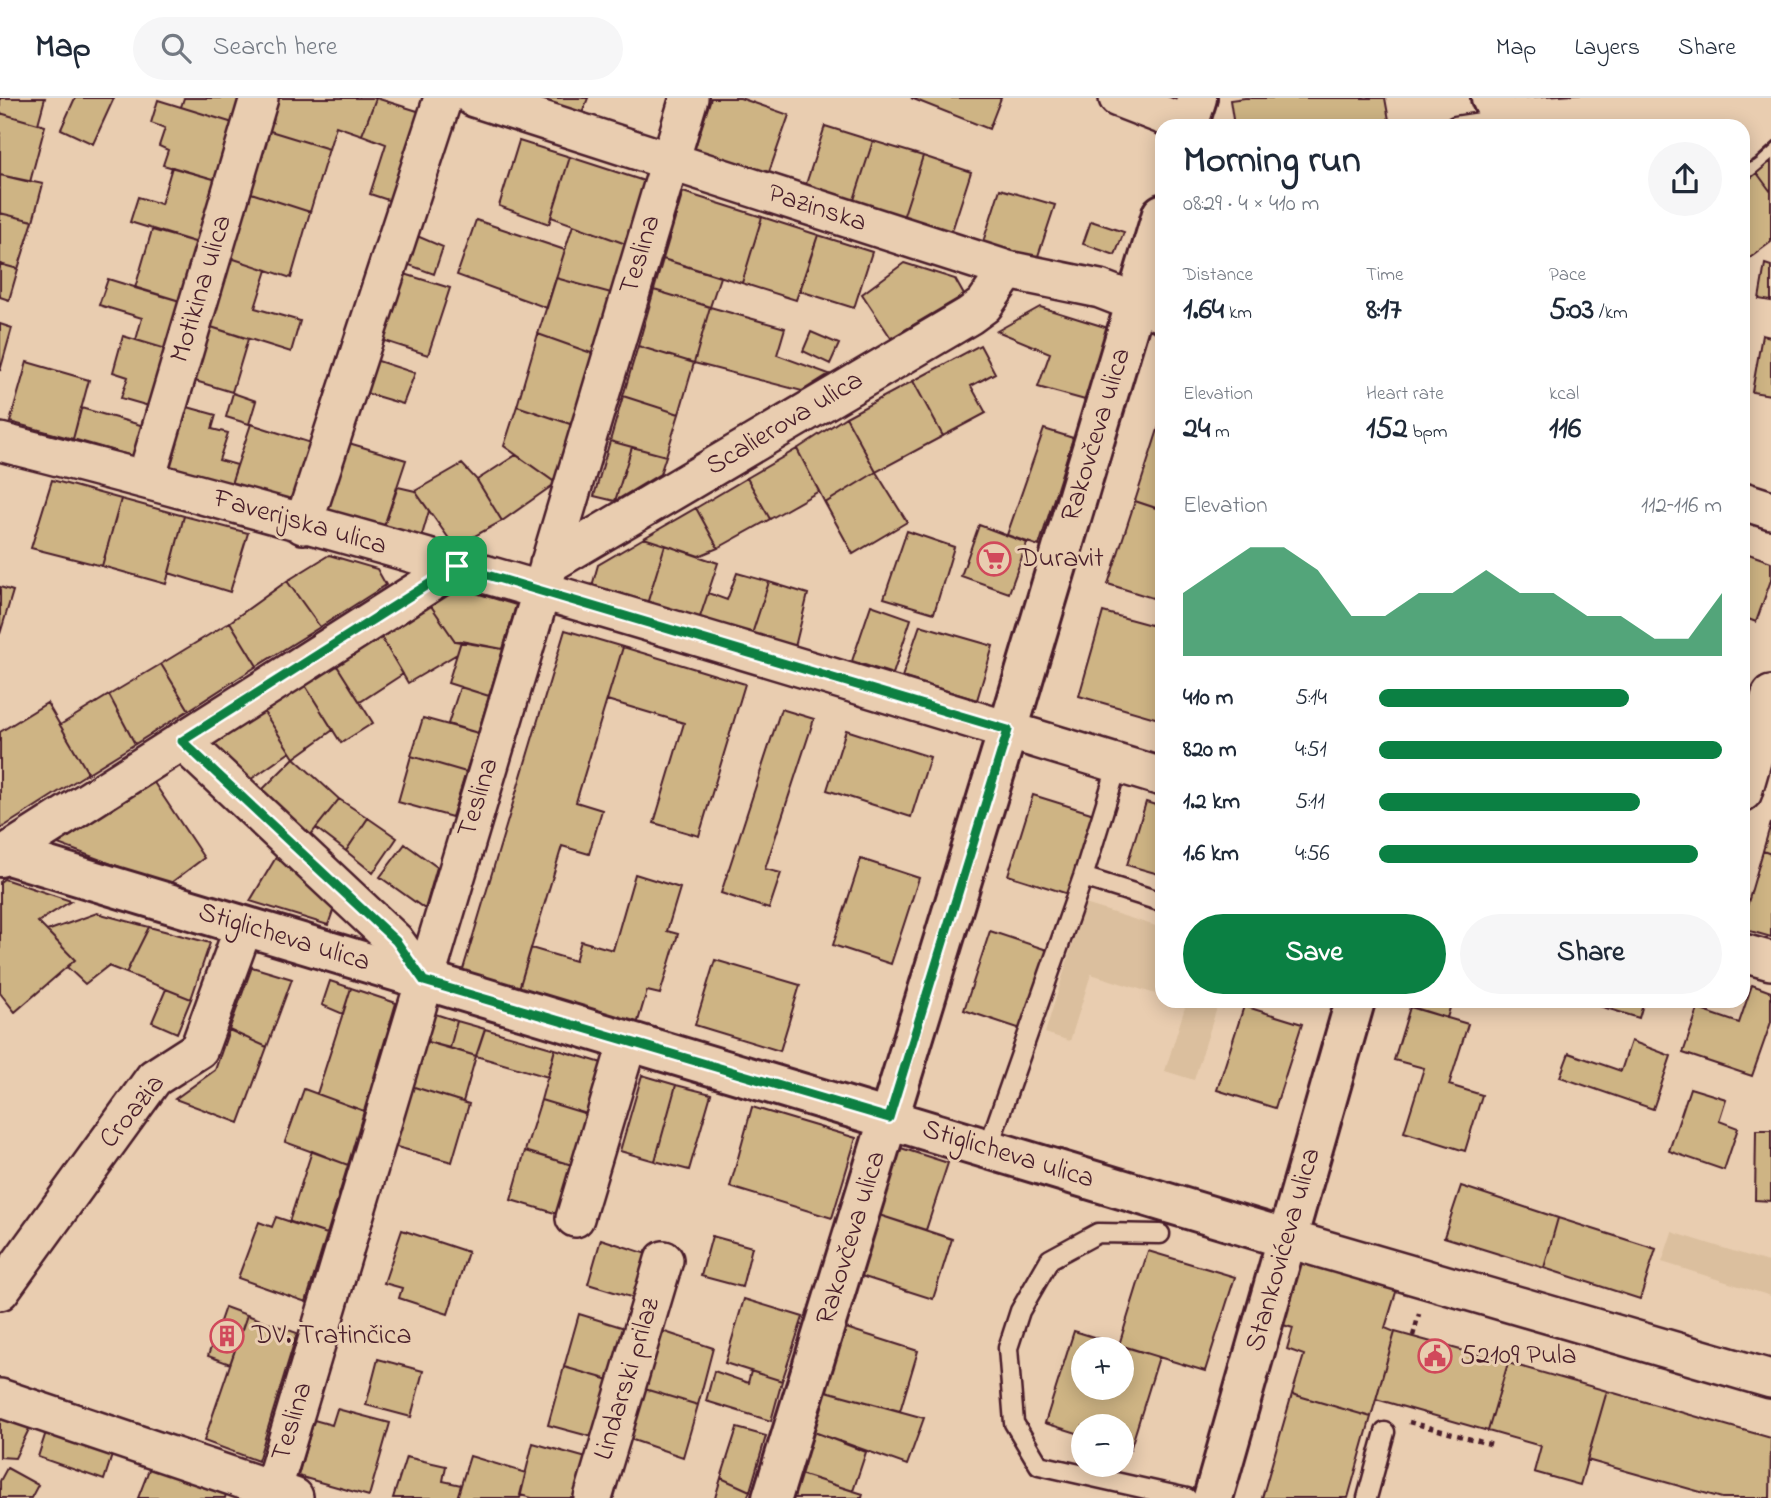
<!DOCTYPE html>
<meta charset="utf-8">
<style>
body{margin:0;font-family:"Indie Flower",sans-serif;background:#f6f6f7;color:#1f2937;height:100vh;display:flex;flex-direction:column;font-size:26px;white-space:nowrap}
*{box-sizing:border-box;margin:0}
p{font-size:23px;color:#747a83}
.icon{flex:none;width:38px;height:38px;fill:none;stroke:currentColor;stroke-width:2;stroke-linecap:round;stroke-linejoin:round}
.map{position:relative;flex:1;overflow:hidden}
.sheet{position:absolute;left:1155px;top:21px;width:595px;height:889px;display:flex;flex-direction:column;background:#fff;border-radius:21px;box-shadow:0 4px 18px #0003}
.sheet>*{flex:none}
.fabs{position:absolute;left:1071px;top:1239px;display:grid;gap:14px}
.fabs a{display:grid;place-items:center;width:63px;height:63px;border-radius:50%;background:#fff;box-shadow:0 4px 18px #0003;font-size:35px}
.pin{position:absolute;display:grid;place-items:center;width:60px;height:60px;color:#fff;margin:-30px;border-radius:14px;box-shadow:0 4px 10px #0006}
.round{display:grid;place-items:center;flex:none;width:74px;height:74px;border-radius:37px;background:#f6f6f7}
.summary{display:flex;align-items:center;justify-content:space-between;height:119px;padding:0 28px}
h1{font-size:38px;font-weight:800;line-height:52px}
.figures{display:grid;grid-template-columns:repeat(3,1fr);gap:10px;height:119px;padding:7px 28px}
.figures div{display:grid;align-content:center}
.figures b{font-size:30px;font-weight:800}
.figures small{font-size:19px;font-weight:400}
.figures p{font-size:19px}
.chart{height:196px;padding:14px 28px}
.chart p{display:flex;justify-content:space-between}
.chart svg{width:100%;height:126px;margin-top:7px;fill:#0b8043;opacity:.7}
.primary-button{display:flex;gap:14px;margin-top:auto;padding:14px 28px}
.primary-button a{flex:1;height:80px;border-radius:42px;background:#0b8043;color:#fff;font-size:28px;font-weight:800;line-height:80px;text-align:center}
.primary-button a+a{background:#f6f6f7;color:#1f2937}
ul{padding:0 28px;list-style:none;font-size:23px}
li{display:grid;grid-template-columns:112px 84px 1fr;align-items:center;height:52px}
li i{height:18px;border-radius:9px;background:#0b8043}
header{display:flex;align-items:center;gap:42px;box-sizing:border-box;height:98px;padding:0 35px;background:#fff;border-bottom:2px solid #e0e1e3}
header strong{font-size:33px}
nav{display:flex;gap:38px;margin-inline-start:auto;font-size:24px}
.search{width:490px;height:63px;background:#f6f6f7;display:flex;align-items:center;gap:18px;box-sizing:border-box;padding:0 24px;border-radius:38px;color:#747a83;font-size:26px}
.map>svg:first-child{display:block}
.built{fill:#dbbf9e}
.building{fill:#ceb484;stroke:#4a1f2b;stroke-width:2;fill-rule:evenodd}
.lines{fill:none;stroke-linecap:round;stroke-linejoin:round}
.service-casing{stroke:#4a1f2b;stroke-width:23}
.minor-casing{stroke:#4a1f2b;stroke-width:42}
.tertiary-casing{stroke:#4a1f2b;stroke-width:44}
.secondary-casing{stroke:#4a1f2b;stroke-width:44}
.path{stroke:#4a1f2b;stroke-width:4.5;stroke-dasharray:5 5;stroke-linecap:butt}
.service{stroke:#e9cdb0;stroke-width:18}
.minor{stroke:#e9cdb0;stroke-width:37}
.tertiary{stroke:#e9cdb0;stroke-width:38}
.secondary{stroke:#e9cdb0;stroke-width:38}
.route-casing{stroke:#fff;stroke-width:14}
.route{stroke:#0b8043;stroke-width:9}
.labels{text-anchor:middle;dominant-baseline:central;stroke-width:6;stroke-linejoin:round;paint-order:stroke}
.street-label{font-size:28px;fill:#4a1f2b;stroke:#e9cdb0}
.poi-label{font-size:28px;fill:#4a1f2b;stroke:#e9cdb0;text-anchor:start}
</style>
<header>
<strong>Map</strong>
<div class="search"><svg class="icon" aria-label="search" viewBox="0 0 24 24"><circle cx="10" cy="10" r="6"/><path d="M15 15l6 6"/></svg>Search here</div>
<nav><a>Map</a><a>Layers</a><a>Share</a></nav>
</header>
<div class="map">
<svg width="1771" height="1400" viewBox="0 0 1771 1400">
<rect width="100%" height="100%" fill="#e9cdb0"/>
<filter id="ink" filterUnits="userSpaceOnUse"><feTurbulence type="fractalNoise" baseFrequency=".0143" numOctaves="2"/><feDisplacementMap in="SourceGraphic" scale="14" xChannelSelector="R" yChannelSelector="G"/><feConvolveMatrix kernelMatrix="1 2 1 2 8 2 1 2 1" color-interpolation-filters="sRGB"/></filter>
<g filter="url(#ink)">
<path class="built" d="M1085 806 1162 830V898L1091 876 1070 943 1045 935Z
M1179 903H1219L1194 982 1165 973 1186 906Z
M1672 1134 1771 1165V1198L1662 1164Z"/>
<path class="building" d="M0 0H45L38 26 0 15Z
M75 0H114L93 46 61 31Z
M184 0H241L233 25 181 9Z
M276 0H376L362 37 336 28 329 51 267 32Z
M376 0 427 16 397 105 370 96 386 46 362 37Z
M529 0H588L581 18Z
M711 0H740L789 17 768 77 694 53Z
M911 0H1001L989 31Z
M1245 0H1385L1389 22 1350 28H1234L1230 2Z
M158 2 233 25 217 82 163 67 168 52 159 48 165 30 151 25Z
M0 15 45 28 30 84 0 77Z
M825 28 873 43 853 105 805 89Z
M267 32 329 51 310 114 248 94Z
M519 43 570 59 549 126 499 108Z
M873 43 923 58 903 120 853 105Z
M923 58 971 74 951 136 903 120Z
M570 59 644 83 626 146 551 119Z
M1771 63V94L1757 75Z
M172 69 217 82 198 145 130 124 138 99 161 106Z
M1757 75 1771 94V144L1743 165V86Z
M0 77 43 86 33 123 0 115Z
M1000 91 1055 107 1036 164 982 147Z
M248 94 310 114 291 180 228 159Z
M683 94 762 119 742 185 663 161Z
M0 115 33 123 18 171 0 166Z
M762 119 818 137 796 202 742 185Z
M476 122 565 152 547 210 457 177Z
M1091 123 1124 134 1115 157 1083 146Z
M573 127 626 146 611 195 556 180Z
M152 132 198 145 180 203 135 190Z
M410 135 443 149 434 176 401 164Z
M818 137 872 154 854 210 800 193Z
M228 159 267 172 255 210 300 223 291 254 208 228Z
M663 161 720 179 710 209 654 192Z
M904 165 955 181 964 197 891 240 862 196Z
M0 166 18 171 9 202 0 199Z
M1765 166 1771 168V203L1759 201Z
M398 174 450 190 428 257 376 240Z
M556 180 611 195 594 256 538 236Z
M108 181 180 203 166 251 136 242 142 220 99 207Z
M654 192 710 209 694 265 638 248Z
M710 209 785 230 777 257 829 276 802 293 694 265Z
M1040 209 1108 230 1085 302 1038 289 1050 255 997 233Z
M0 226 12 230 0 273Z
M208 228 248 241 232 294 192 282Z
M811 234 839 246 830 266 803 253Z
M538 236 594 256 573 327 517 308Z
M1762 237 1771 239V297L1752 294Z
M123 238 166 251 149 308 121 300 128 279 113 274Z
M980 247 995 275 971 288 986 315 943 338 913 283Z
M638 248 694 265 679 316 623 298Z
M369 260 415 275 403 306 359 293Z
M27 264 89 282 73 341 10 324Z
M913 283 943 338 876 374 846 319Z
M233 295 256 303 249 326 226 319Z
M623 298 679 316 666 358 610 343Z
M184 308 216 317 212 331 228 335 219 362 237 367 229 392 164 374Z
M517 308 573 327 556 385 504 348Z
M81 310 151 330 142 361 73 341Z
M846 319 876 374 825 405 797 351Z
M1162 319V412L1135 403Z
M251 326 317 347 296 411 229 392Z
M1044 331 1073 340 1039 448 1007 437Z
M342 343 406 362 382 434 319 417Z
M610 343 632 349 615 403 594 398Z
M632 349 666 358 660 376 615 403Z
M797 351 819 393 770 421 747 380Z
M516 357 556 385 502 423 477 382Z
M462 366 477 382 502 423 455 449 415 393Z
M876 374 907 424 853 456 825 405Z
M747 380 770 421 718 450 696 410Z
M52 382 121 401 102 468 31 450Z
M398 389 415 393 429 413 420 444 382 434Z
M121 401 184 418 166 486 102 468Z
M1135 403 1162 412V503L1108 486Z
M696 410 718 450 699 458 644 440Z
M184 418 248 435 230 494 169 475Z
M979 427 1027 445 1009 495 961 478Z
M907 433 954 449 934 515 884 500Z
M644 440 665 447 647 506 592 488 598 467Z
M665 447 718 465 699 522 647 506Z
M1743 454 1771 464V482L1756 524 1743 519Z
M329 457 377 471 386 487 320 529 287 483Z
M737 475 769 484 751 539 699 522 708 495 727 502Z
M287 483 320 529 257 568 230 524Z
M769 484 808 496 794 553 751 539Z
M449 487 516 507 503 551 455 543 427 502Z
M0 489 13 493 0 536Z
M427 502 455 543H461L457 556 408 585 378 534Z
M871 507 911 521 893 576 852 563Z
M1103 514 1162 530V622L1079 598Z
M230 524 257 568 189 612 161 566Z
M920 527 993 548 977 602 902 579Z
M565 532 623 549 576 704 602 712 589 756 562 748 518 894 461 878Z
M378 534 403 576 360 604 334 563Z
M461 543 503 551 489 598 448 585Z
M623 549 745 586 699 738 654 725 684 625 607 602Z
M334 563 373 625 341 645 303 584Z
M161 566 189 612 135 646 109 597Z
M303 584 333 632 294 660 262 611Z
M460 589 489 598 478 635 448 626Z
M109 597 135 646 88 675 60 627Z
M47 605 88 675 0 731V634Z
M262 611 290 654 247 684 210 646Z
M781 611 814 621 765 771 781 775 769 811 721 795Z
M423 620 478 635 466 674 411 658Z
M846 632 930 659 911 719 827 692Z
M411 658 466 674 452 719 398 704Z
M294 660 339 701 305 744 257 697Z
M153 683 204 760 168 787 58 746Z
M1033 697 1094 716 1068 796 1008 777Z
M339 701 368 720 346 753 316 730Z
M1146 704 1162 709V777L1127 767Z
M368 720 397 740 373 775 346 753Z
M1771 725V756L1763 753Z
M405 746 437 769 425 811 380 779Z
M1763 753 1771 756V839L1743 831V822Z
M278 756 336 804 328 827 250 803Z
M861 761 919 780 891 866 833 847Z
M635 776 680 790 667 833 678 836 660 896 647 893 636 930 518 894 531 850 575 863 581 843 613 852Z
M4 781 71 803 38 824 75 862 15 914 0 895V784Z
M97 815 149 829 126 875 108 868 85 886 67 869 75 862 47 833Z
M149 829 210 845 191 901 126 875Z
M990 833 1050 853 1024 932 964 912Z
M715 862 800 887 780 953 695 927Z
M252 869 292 881 267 949 229 932Z
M330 883 351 890 343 916 322 907Z
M1752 887 1771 894V924L1752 978 1683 955 1698 911 1739 925Z
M351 890 396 905 364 1013 317 996Z
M166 891 191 901 177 935 152 924Z
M1393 903H1452L1447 920Z
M1594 903H1644L1639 920 1593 906Z
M1244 908 1302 926 1275 1010 1217 992Z
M1410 909 1468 926 1449 987 1482 997 1465 1053 1404 1034 1424 970 1394 962Z
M432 915 457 923 450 950 424 943Z
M457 923 485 931 476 958 450 950Z
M485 931 555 951 548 979 476 958Z
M229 932 267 949 239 1025 175 1001 215 972Z
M424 943 476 958 463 1004 411 988Z
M1631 943 1671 958 1653 1011 1560 979 1569 955 1621 973Z
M555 951 602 965 587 1016 541 1002Z
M642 977 676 987 655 1063 620 1053Z
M676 987 711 996 689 1072 655 1063Z
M411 988 469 1006 452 1064 393 1048Z
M1690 990 1726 1001 1719 1023 1738 1030 1724 1072 1669 1053Z
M304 991 364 1013 348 1067 285 1044Z
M541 1002 587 1016 572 1067 525 1053Z
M752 1009 856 1040 832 1120 730 1089Z
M1756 1032H1771V1103L1755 1102Z
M901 1050 948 1065 926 1132 879 1117Z
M312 1053 348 1067 327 1136 289 1124Z
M525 1053 572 1067 558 1116 511 1102Z
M1461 1088 1558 1120 1544 1170 1444 1139Z
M879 1117 952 1141 933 1201 861 1178Z
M276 1119 327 1136 306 1204 238 1180 259 1124 272 1129Z
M1558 1120 1656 1151 1640 1201 1544 1170Z
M402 1132 468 1154 448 1216 399 1200 402 1190 384 1185Z
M712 1138 752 1149 742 1189 701 1178Z
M601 1141 650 1157 637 1201 588 1186Z
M1148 1153 1235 1179 1205 1273 1119 1247Z
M1299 1163 1397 1191 1385 1230 1395 1234 1371 1319 1292 1296 1304 1257 1287 1251 1293 1230 1280 1226Z
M744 1201 803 1219 782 1283 725 1265Z
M225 1209 247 1217 230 1266 208 1258Z
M579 1216 628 1231 613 1283 564 1269Z
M247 1217 297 1235 258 1363 204 1343Z
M846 1230 918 1253 900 1313 826 1293Z
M656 1231 713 1250 698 1307 638 1289Z
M1074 1233 1159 1259 1130 1352 1122 1349V1328H1083V1337L1045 1325ZM1083 1251H1122V1290H1083Z
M1395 1234 1508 1265 1488 1333 1376 1301Z
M378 1261 423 1273 411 1319 366 1307Z
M1508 1265 1607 1293 1580 1387 1534 1374 1541 1348 1488 1333Z
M564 1269 613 1283 596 1340 548 1327Z
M714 1273 748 1285 751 1273 782 1283 771 1323 706 1303Z
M638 1289 698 1307 683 1359 624 1339Z
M826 1293 924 1320 907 1367 814 1334Z
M1607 1293 1771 1340 1770 1400H1722L1587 1362Z
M1292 1296 1371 1319 1348 1400H1262Z
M337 1311 390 1325 369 1398 298 1378 314 1322 332 1327Z
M0 1317 31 1327 15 1360 0 1359Z
M737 1330 766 1338 750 1393 721 1380Z
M46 1334 112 1357 104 1382 38 1359Z
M814 1334 866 1354 853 1393 800 1376Z
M533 1345 590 1361 578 1400H532L520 1397Z
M470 1358 526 1375 520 1400H457Z
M406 1359 446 1368 443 1383 461 1387 457 1400H393Z
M150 1369 226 1396 225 1400H138Z
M7 1370 38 1387 31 1400H0V1383Z
M800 1376 863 1396 862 1400H793Z
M721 1380 750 1393 747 1400H715Z"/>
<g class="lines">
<defs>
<path id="service" d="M1455 28 1501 21
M1083 779 1162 804
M988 1050 1083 779 1118 666
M1160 1136 1098 1135 1050 1161 1020 1213 1008 1250 1014 1325 1039 1367 1187 1400
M1367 1400 1385 1334"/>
<path id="minor" d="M474 0 1008 172 1100 191 1162 215
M1118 0 1188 27
M0 344C391 443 776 562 1162 679
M146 381 259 0
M1743 403 1771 412
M303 427 443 0
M549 466 969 218 984 207 1008 172
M182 643 395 843 424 883
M1743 694 1771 597
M5 756 457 468
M1743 855 1771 863
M575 1120 628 943
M1288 1141 1771 1281
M0 1193 154 980 199 951 244 828
M0 1300 294 1399
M270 1400 689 0
M593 1400 664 1162"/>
<path id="tertiary" d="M1501 21 1675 9H1771
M1743 45 1771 20
M0 759 5 756 1288 1141"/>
<path id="secondary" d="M1491 0 1504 28
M1188 28 1197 0
M772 1400 1008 632 1162 116
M1213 1400 1355 903"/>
</defs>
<use href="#service" class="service-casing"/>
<use href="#minor" class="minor-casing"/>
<use href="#tertiary" class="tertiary-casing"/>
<use href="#secondary" class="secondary-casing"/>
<path class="path" d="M1413 1238 1419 1216
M1409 1324 1493 1347"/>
<use href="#service" class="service"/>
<use href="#minor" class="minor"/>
<use href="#tertiary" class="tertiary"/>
<use href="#secondary" class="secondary"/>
</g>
</g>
<g class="lines" filter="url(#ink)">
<defs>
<path id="route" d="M457 468 1008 632 889 1020 424 883 396 843 182 643Z"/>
</defs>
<use href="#route" class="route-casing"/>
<use href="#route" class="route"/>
</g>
<defs>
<symbol id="supermarket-ring" viewBox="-11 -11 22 22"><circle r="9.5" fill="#e9cdb0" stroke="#d1495b" stroke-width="1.5"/><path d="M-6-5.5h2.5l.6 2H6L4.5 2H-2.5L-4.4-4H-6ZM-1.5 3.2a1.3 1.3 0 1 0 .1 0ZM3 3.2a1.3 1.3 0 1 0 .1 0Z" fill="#d1495b"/></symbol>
<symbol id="building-ring" viewBox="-11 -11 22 22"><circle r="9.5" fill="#e9cdb0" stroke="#d1495b" stroke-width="1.5"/><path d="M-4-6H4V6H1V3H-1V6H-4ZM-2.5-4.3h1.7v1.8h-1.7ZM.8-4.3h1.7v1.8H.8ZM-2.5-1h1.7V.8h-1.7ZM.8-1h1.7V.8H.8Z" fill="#d1495b"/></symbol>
<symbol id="civic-ring" viewBox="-11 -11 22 22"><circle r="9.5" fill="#e9cdb0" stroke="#d1495b" stroke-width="1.5"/><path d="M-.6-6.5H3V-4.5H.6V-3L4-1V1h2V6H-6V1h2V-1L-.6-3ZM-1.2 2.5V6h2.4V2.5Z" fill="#d1495b"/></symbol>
</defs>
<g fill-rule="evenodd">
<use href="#supermarket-ring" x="975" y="442" width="38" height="38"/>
<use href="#building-ring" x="208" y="1219" width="38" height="38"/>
<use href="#civic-ring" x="1416" y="1239" width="38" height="38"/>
</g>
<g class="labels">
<g class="street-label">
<text transform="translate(817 111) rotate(18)">Pazinska</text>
<text transform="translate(641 157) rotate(-73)">Teslina</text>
<text transform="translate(202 191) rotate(-73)">Motikina ulica</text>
<text transform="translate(785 326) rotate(-31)">Scalierova ulica</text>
<text transform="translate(1097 337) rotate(-73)">Rakovčeva ulica</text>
<text transform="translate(300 425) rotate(16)">Faverijska ulica</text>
<text transform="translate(479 700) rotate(-73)">Teslina</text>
<text transform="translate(284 840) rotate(17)">Stiglicheva ulica</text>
<text transform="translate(133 1014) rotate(-51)">Croazia</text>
<text transform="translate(1008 1057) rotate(17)">Stiglicheva ulica</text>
<text transform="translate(852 1140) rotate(-73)">Rakovčeva ulica</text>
<text transform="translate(1284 1152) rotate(-74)">Stankovićeva ulica</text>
<text transform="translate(628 1281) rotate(-73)">Lindarski prilaz</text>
<text transform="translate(293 1324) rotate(-73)">Teslina</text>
</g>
<g class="poi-label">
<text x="1018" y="461">Duravit</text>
<text x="252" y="1238">DV. Tratinčica</text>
<text x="1460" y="1258">52109 Pula</text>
</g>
</g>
</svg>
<div class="fabs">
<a>+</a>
<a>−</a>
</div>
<div class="pin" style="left:457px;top:468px;background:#1e9e55"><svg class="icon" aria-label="arrive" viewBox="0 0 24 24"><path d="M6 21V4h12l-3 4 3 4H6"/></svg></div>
<section class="sheet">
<div class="summary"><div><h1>Morning run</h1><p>08:29 · 4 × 410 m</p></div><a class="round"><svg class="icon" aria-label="share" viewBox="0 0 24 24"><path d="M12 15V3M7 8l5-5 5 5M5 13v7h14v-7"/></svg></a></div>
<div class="figures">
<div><p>Distance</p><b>1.64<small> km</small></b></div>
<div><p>Time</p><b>8:17</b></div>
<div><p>Pace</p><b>5:03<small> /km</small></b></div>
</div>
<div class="figures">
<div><p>Elevation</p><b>24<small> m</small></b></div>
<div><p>Heart rate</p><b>152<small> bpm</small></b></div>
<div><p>kcal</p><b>116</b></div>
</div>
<div class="chart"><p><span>Elevation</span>112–116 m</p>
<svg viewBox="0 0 160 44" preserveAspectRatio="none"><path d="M0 44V22L10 14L20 6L30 6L40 14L50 30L60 30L70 22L80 22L90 14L100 22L110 22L120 30L130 30L140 38L150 38L160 22V44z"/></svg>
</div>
<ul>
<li><b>410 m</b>5:14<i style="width:73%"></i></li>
<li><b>820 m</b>4:51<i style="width:100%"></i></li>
<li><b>1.2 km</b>5:11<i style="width:76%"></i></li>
<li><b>1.6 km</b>4:56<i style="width:93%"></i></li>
</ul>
<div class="primary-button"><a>Save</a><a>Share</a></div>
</section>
</div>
